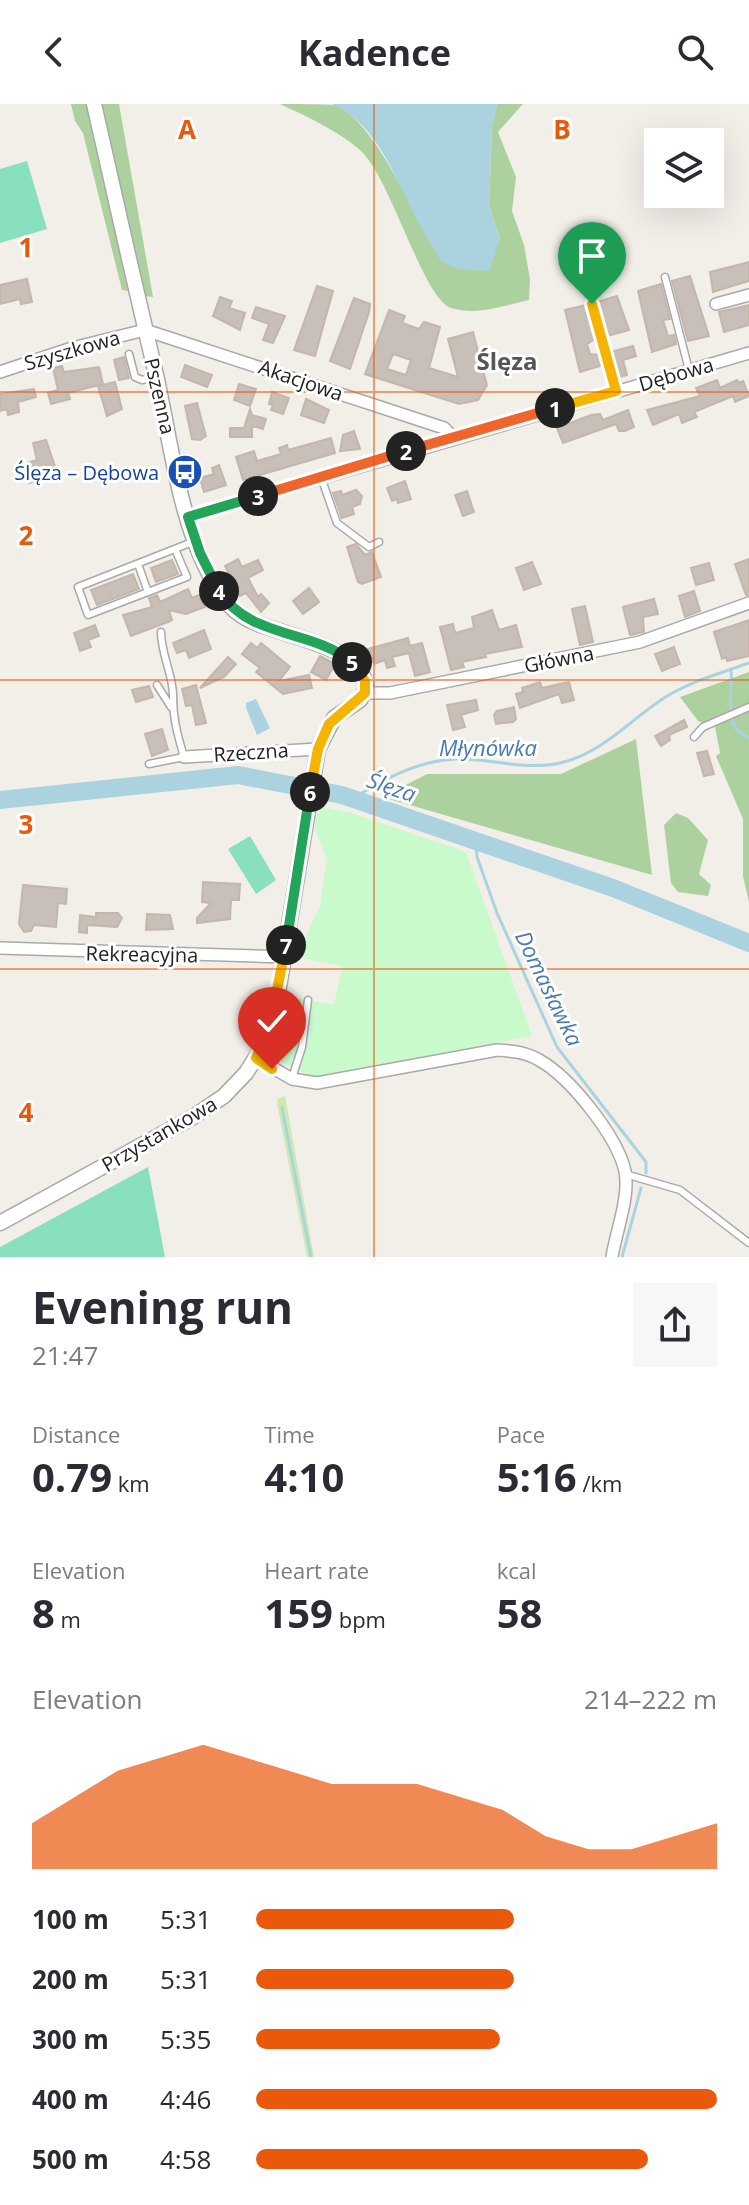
<!DOCTYPE html>
<meta charset="utf-8">
<style>
body{margin:0;font-family:"Open Sans",sans-serif;background:#f7f7f7;color:#2b2b33;height:100vh;display:flex;flex-direction:column;font-size:30px;white-space:nowrap}
*{box-sizing:border-box;margin:0}
p{font-size:26px;color:#7c7c81}
.icon{flex:none;width:44px;height:44px;fill:none;stroke:currentColor;stroke-width:2;stroke-linecap:round;stroke-linejoin:round}
.map{position:relative;height:1153px;overflow:hidden}
.drawer{display:flex;flex-direction:column;background:#fff;flex:1}
.drawer>*{flex:none}
.fabs{position:absolute;left:644px;top:24px;display:grid;gap:16px}
.fabs a{display:grid;place-items:center;width:80px;height:80px;border-radius:0px;background:#fff;box-shadow:0 8px 32px #0002;font-size:40px}
.pin{position:absolute;display:grid;place-items:center;width:68px;height:68px;color:#fff;margin:-82px -34px;border-radius:50% 50% 50% 0;rotate:-45deg;box-shadow:0 0 8px #0007}
.pin .icon{rotate:45deg}
.km{position:absolute;width:40px;height:40px;margin:-20px;border-radius:50%;background:#222;color:#fff;font-size:22px;line-height:40px;text-align:center}
.round{display:grid;place-items:center;flex:none;width:84px;height:84px;border-radius:0px;background:#f7f7f7}
.summary{display:flex;align-items:center;justify-content:space-between;height:136px;padding:0 32px}
h1{font-size:44px;font-weight:700;line-height:60px}
.figures{display:grid;grid-template-columns:repeat(3,1fr);gap:12px;height:136px;padding:8px 32px}
.figures div{display:grid;align-content:center}
.figures b{font-size:40px;font-weight:700}
.figures small{font-size:22px;font-weight:400}
.figures p{font-size:22px}
.chart{height:224px;padding:16px 32px}
.chart p{display:flex;justify-content:space-between}
.chart svg{width:100%;height:144px;margin-top:8px;fill:#ea580c;opacity:.7}
ul{padding:0 32px;list-style:none;font-size:26px}
li{display:grid;grid-template-columns:128px 96px 1fr;align-items:center;height:60px}
li i{height:20px;border-radius:10px;background:#ea580c}
header{display:flex;justify-content:space-between;align-items:center;height:104px;padding:0 32px;background:#fff;font-size:36px;font-weight:700}
.map>svg:first-child{display:block}
.grass{fill:#cdebb0}
.forest{fill:#add19e}
.park{fill:#c8facc}
.pitch{fill:#88e0be}
.water{fill:#aad3df}
.lines{fill:none;stroke-linecap:round;stroke-linejoin:round}
.stream{stroke:#aad3df;stroke-width:3}
.river{stroke:#aad3df;stroke-width:18}
.building{fill:#c7bfb8;stroke:#c4b6ab;stroke-width:2;fill-rule:evenodd}
.service-casing{stroke:#a9a9a9;stroke-width:9}
.minor-casing{stroke:#a9a9a9;stroke-width:14}
.tertiary-casing{stroke:#a9a9a9;stroke-width:17}
.service{stroke:#fff;stroke-width:6}
.minor{stroke:#fff;stroke-width:11}
.tertiary{stroke:#fff;stroke-width:14}
.split-1-casing{stroke:#fff;stroke-width:16}
.split-2-casing{stroke:#fff;stroke-width:16}
.split-3-casing{stroke:#fff;stroke-width:16}
.split-4-casing{stroke:#fff;stroke-width:16}
.split-5-casing{stroke:#fff;stroke-width:16}
.split-6-casing{stroke:#fff;stroke-width:16}
.split-7-casing{stroke:#fff;stroke-width:16}
.split-8-casing{stroke:#fff;stroke-width:16}
.split-1{stroke:#f5b400;stroke-width:10}
.split-2{stroke:#f0652b;stroke-width:10}
.split-3{stroke:#f0652b;stroke-width:10}
.split-4{stroke:#22a559;stroke-width:10}
.split-5{stroke:#22a559;stroke-width:10}
.split-6{stroke:#f5b400;stroke-width:10}
.split-7{stroke:#22a559;stroke-width:10}
.split-8{stroke:#f5b400;stroke-width:10}
.grid{fill:none;stroke:#e8590c;stroke-width:2;stroke-opacity:0.55}
.labels{text-anchor:middle;dominant-baseline:central;stroke-width:6;stroke-linejoin:round;paint-order:stroke}
.street-label{font-size:20px;fill:#222;stroke:#fff}
.transit-label{font-size:20px;fill:#164399;stroke:#fff;text-anchor:end}
.water-label{font-size:22px;font-style:italic;fill:#4a7aab;stroke:#fff}
.quarter-label{font-size:24px;font-weight:bold;fill:#555;stroke:#fff}
.grid-label{font-size:26px;text-anchor:middle;font-weight:bold;fill:#e8590c;stroke:#fff;stroke-width:6;stroke-linejoin:round;paint-order:stroke}
</style>
<header><svg class="icon" aria-label="back" viewBox="0 0 24 24"><path d="M15 5l-7 7 7 7"/></svg>Kadence<svg class="icon" aria-label="search" viewBox="0 0 24 24"><circle cx="10" cy="10" r="6"/><path d="M15 15l6 6"/></svg></header>
<div class="map">
<svg width="749" height="1153" viewBox="0 0 749 1153">
<rect width="100%" height="100%" fill="#f2efe9"/>
<path class="grass" d="M285 992 314 1153H307L277 1000 278 994Z"/>
<path class="forest" d="M71 0H87L128 187 122 186 83 29 75 17Z
M101 0H119L153 193 145 192Z
M280 0C296 0 320 0 335 1 375 16 418 119 442 157L500 135 489 102 492 21 497 0H523L498 28 516 73 512 107 524 141 530 175 529 196C504 202 476 212 451 204 423 195 391 74 360 46 338 27 306 12 280 0Z
M749 568V798L743 772V715L716 652 720 649 715 623 698 617 680 593Z
M636 635 652 771 382 693 427 670H561Z
M676 709 688 714 708 736 699 770 711 781 708 792 678 788 671 779 664 721Z"/>
<path class="park" d="M322 703 355 710 466 748 532 932 324 971 311 972 282 959 276 936 288 892 334 901 342 862 296 853 320 802 327 754 315 725V713Z"/>
<path class="pitch" d="M27 57 47 125 0 139V65Z
M250 732 276 776 256 790 228 745Z
M148 1063 165 1153H0V1143Z"/>
<path class="water" d="M332 0H497L492 21 489 102 500 135 489 167C474 166 452 167 441 156 436 151 432 141 428 135 400 91 384 23 332 0Z
M256 595 270 624 257 631 246 604V599Z"/>
<g class="lines">
<path class="stream" d="M731 567C734 591 720 623 749 634
M353 695C384 674 418 657 455 655 490 654 525 667 560 659 601 650 630 616 664 594 689 578 721 569 749 559
M476 738 477 753 497 809 557 943 646 1058V1069
M282 1004 311 1153
M622 1153 641 1084"/>
<path class="river" d="M0 696 238 671 342 691 613 784 749 839"/>
</g>
<path class="building" d="M749 158V177L713 188 710 168Z
M690 172 709 232 688 237 672 177Z
M27 175 32 198 21 200 20 195 0 200V181Z
M661 180 670 215 663 216 668 232 674 231 676 240 652 248 638 187Z
M317 182 333 187 315 252 294 246Z
M617 192 629 226 607 232 597 198Z
M220 193 232 197 229 204 245 209 240 226 213 212Z
M354 194 370 200 369 208 350 265 330 257Z
M586 201 595 235 587 240 590 250 600 251 603 261 580 268 565 206Z
M749 201V221L724 228 719 208Z
M256 203 285 212 273 239 263 236 269 220 252 214Z
M389 206 405 212 402 219 419 225 424 218 440 223 429 264 458 273 448 235 473 228 487 281 478 296 459 300 365 270ZM393 250 411 256 406 271 387 265Z
M633 242 636 252 623 256 627 271 619 273 611 248Z
M124 253 129 274 119 276 114 256Z
M185 261 212 271 207 283 181 273Z
M62 262 64 268 99 263 103 280 68 289 70 295 51 300 48 289 58 286 53 264Z
M717 276 720 284 737 276 739 279 743 277 749 292 735 298 733 292 694 308 697 313 682 319 679 310 653 321 647 306 700 292 696 284Z
M115 278 122 305 107 312 98 282Z
M239 280 256 285 250 302 234 296Z
M34 285 36 293 18 298 19 308 8 311 7 305 0 307V290Z
M272 288 289 294 283 310 271 306 273 301 269 300Z
M306 295 329 306 324 319 301 311Z
M197 299 206 332 200 336 192 335 185 302Z
M250 305 252 311 266 315 263 325 252 322V333H230V324H244Z
M628 306 634 323 625 327H619L616 320 563 339 557 324 591 311 600 310 603 316Z
M354 327 360 345 340 347 343 331Z
M331 334 335 349 243 376 236 353 254 347 257 357 281 350 279 344 287 341 288 346Z
M46 336 58 371 29 379 24 360 37 356 33 339Z
M219 361 226 381 204 388 200 374 214 370 212 364Z
M405 377 411 395 398 399 397 395 392 397 387 384Z
M356 386 362 392 360 400 352 403 354 410 342 414 333 389 341 387 342 391Z
M467 387 474 408 463 412 455 391Z
M356 440 365 451 372 448 381 473 362 480 358 478 347 443Z
M238 455 242 463 258 456 263 466 248 474 258 493 261 490 269 499 261 508 246 489 240 492 225 462Z
M749 455V491H746L735 460Z
M172 456 178 470 156 478 151 464Z
M532 458 541 480 524 486 516 464Z
M709 459 714 476 696 481 691 464Z
M133 470 139 485 97 501 91 486Z
M309 484 319 498 303 510 293 497Z
M188 485 192 494 199 491 205 503 186 510 169 506 172 516 168 518 131 532 123 511 152 503 149 494 157 491 160 498Z
M694 487 700 507 685 513 679 492Z
M654 495 658 510 643 513 644 528 630 531 623 503Z
M585 502 593 538 580 541 572 505Z
M492 506 499 526 516 521 522 543 485 550 486 553 462 558 464 563 451 566 440 523 453 520 455 529 474 524 472 513Z
M749 516V552L727 557 726 553 722 555 714 528Z
M95 521 99 532 88 536 91 543 80 547 74 529Z
M204 526 211 545 189 554 186 546 177 549 173 539Z
M408 534 410 542 422 539 430 568 415 572 409 549 392 553 395 562 387 564 385 556 374 560 368 545Z
M251 539 257 544 261 539 290 563 279 577 309 571 312 584 283 590 256 568 260 564 242 550Z
M674 543 680 560 662 567 655 550Z
M320 552 335 560 326 576 311 568Z
M228 553 236 560 224 573 200 584Z
M540 578 542 584 569 578 574 596 562 599 559 590 520 604 516 590 523 588 522 584Z
M196 581 206 619 196 621 192 601 186 602 182 585Z
M149 582 153 593 136 598 132 586Z
M476 596 478 606 461 611 465 623 453 626 447 601Z
M514 603 516 615 513 618 496 620 494 611 497 607Z
M684 616 687 623 669 631 670 636 661 642 655 632Z
M162 625 168 646 152 652 145 630Z
M707 647 714 670 704 672 697 649Z
M203 778 240 780 239 796H231L230 815 197 819V814L211 799 202 798Z
M23 781 67 785 66 800 58 799 56 823 34 821 31 827 24 828 19 820Z
M96 809H118L122 814 117 823 87 821V829L79 828 80 811 96 813Z
M147 810 170 811 173 825 146 826Z"/>
<g class="lines">
<defs>
<path id="service" d="M665 173 689 266
M592 200 616 287
M129 250 135 273 142 276 156 273
M321 373 337 419 369 443 379 438
M175 445 187 473 88 511 78 483 195 437
M138 460 148 488
M157 581 171 603
M694 633 703 623 749 603
M149 660 184 653C177 629 173 615 173 591 173 571 161 550 161 528
M292 974 302 943 308 896
M625 1070 680 1086 749 1139"/>
<path id="minor" d="M716 200 749 191
M0 268 72 244 145 226 444 324 453 333
M188 413 749 249
M365 589H390L640 538 749 499
M184 653 318 645
M0 844 284 853
M256 954 292 975 317 979 497 946C512 947 526 948 539 956 570 973 617 1032 625 1067 630 1093 616 1127 612 1153"/>
<path id="tertiary" d="M0 1119 193 1013 224 992 246 969 263 942 277 895 318 645 334 614 360 596 366 585C364 538 274 533 242 512 231 505 225 496 218 485 179 423 172 342 156 271 135 181 114 90 94 0"/>
</defs>
<use href="#service" class="service-casing"/>
<use href="#minor" class="minor-casing"/>
<use href="#tertiary" class="tertiary-casing"/>
<use href="#service" class="service"/>
<use href="#minor" class="minor"/>
<use href="#tertiary" class="tertiary"/>
</g>
<g class="lines">
<defs>
<path id="split-1" d="M555 304 616 287 592 200"/>
<path id="split-2" d="M406 347 555 304"/>
<path id="split-3" d="M258 392 406 347"/>
<path id="split-4" d="M219 487 200 449 188 413 258 392"/>
<path id="split-5" d="M219 487C250 535 312 525 352 558"/>
<path id="split-6" d="M310 688 318 645 329 620 365 589V577L352 558"/>
<path id="split-7" d="M286 841 310 688"/>
<path id="split-8" d="M272 965 256 954 269 926 286 841"/>
</defs>
<use href="#split-1" class="split-1-casing"/>
<use href="#split-2" class="split-2-casing"/>
<use href="#split-3" class="split-3-casing"/>
<use href="#split-4" class="split-4-casing"/>
<use href="#split-5" class="split-5-casing"/>
<use href="#split-6" class="split-6-casing"/>
<use href="#split-7" class="split-7-casing"/>
<use href="#split-8" class="split-8-casing"/>
<use href="#split-1" class="split-1"/>
<use href="#split-2" class="split-2"/>
<use href="#split-3" class="split-3"/>
<use href="#split-4" class="split-4"/>
<use href="#split-5" class="split-5"/>
<use href="#split-6" class="split-6"/>
<use href="#split-7" class="split-7"/>
<use href="#split-8" class="split-8"/>
</g>
<path class="grid" d="M374 0V1153M0 288H749M0 576H749M0 865H749"/>
<defs>
<symbol id="bus-disc" viewBox="-11 -11 22 22"><circle r="9.5" fill="#1a4fb4" stroke="#fff"/><path d="M-5-6H5V4H4V6H2V4H-2V6H-4V4H-5ZM-3.5-4V0h7V-4ZM-3.5 1.2v1.5H-2V1.2ZM2 1.2v1.5H3.5V1.2Z" fill="#fff"/></symbol>
</defs>
<g fill-rule="evenodd">
<use href="#bus-disc" x="165" y="348" width="40" height="40"/>
</g>
<g class="labels">
<g class="street-label">
<text transform="translate(72 246) rotate(-16)">Szyszkowa</text>
<text transform="translate(676 270) rotate(-16)">Dębowa</text>
<text transform="translate(301 276) rotate(19)">Akacjowa</text>
<text transform="translate(160 292) rotate(77)">Pszenna</text>
<text transform="translate(559 555) rotate(-11)">Główna</text>
<text transform="translate(251 648) rotate(-4)">Rzeczna</text>
<text transform="translate(142 850) rotate(1)">Rekreacyjna</text>
<text transform="translate(159 1030) rotate(-30)">Przystankowa</text>
</g>
<g class="transit-label">
<text x="159" y="368">Ślęza – Dębowa</text>
</g>
<g class="water-label">
<text x="488" y="643">Młynówka</text>
<text transform="translate(392 682) rotate(19)">Ślęza</text>
<text transform="translate(550 884) rotate(64)">Domasławka</text>
</g>
<g class="quarter-label">
<text x="507" y="256">Ślęza</text>
</g>
</g>
<g class="grid-label">
<text x="187" y="35">A</text>
<text x="562" y="35">B</text>
<text x="26" y="153">1</text>
<text x="26" y="441">2</text>
<text x="26" y="730">3</text>
<text x="26" y="1018">4</text>
</g>
</svg>
<div class="fabs">
<a><svg class="icon" aria-label="layers" viewBox="0 0 24 24"><path d="M12 4l9 5-9 5-9-5zM3 14l9 5 9-5"/></svg></a>
</div>
<div class="pin" style="left:592px;top:200px;background:#1e9e55"><svg class="icon" aria-label="arrive" viewBox="0 0 24 24"><path d="M6 21V4h12l-3 4 3 4H6"/></svg></div>
<div class="pin" style="left:272px;top:965px;background:#d93025"><svg class="icon" aria-label="check" viewBox="0 0 24 24"><path d="M5 12l5 5 9-10"/></svg></div>
<b class="km" style="left:555px;top:304px">1</b>
<b class="km" style="left:406px;top:347px">2</b>
<b class="km" style="left:258px;top:392px">3</b>
<b class="km" style="left:219px;top:487px">4</b>
<b class="km" style="left:352px;top:558px">5</b>
<b class="km" style="left:310px;top:688px">6</b>
<b class="km" style="left:286px;top:841px">7</b>
</div>
<section class="drawer">
<div class="summary"><div><h1>Evening run</h1><p>21:47</p></div><a class="round"><svg class="icon" aria-label="share" viewBox="0 0 24 24"><path d="M12 15V3M7 8l5-5 5 5M5 13v7h14v-7"/></svg></a></div>
<div class="figures">
<div><p>Distance</p><b>0.79<small> km</small></b></div>
<div><p>Time</p><b>4:10</b></div>
<div><p>Pace</p><b>5:16<small> /km</small></b></div>
</div>
<div class="figures">
<div><p>Elevation</p><b>8<small> m</small></b></div>
<div><p>Heart rate</p><b>159<small> bpm</small></b></div>
<div><p>kcal</p><b>58</b></div>
</div>
<div class="chart"><p><span>Elevation</span>214–222 m</p>
<svg viewBox="0 0 160 44" preserveAspectRatio="none"><path d="M0 44V30L10 22L20 14L30 10L40 6L50 10L60 14L70 18L80 18L90 18L100 22L110 26L120 34L130 38L140 38L150 34L160 30V44z"/></svg>
</div>
<ul>
<li><b>100 m</b>5:31<i style="width:56%"></i></li>
<li><b>200 m</b>5:31<i style="width:56%"></i></li>
<li><b>300 m</b>5:35<i style="width:53%"></i></li>
<li><b>400 m</b>4:46<i style="width:100%"></i></li>
<li><b>500 m</b>4:58<i style="width:85%"></i></li>
</ul>
</section>
